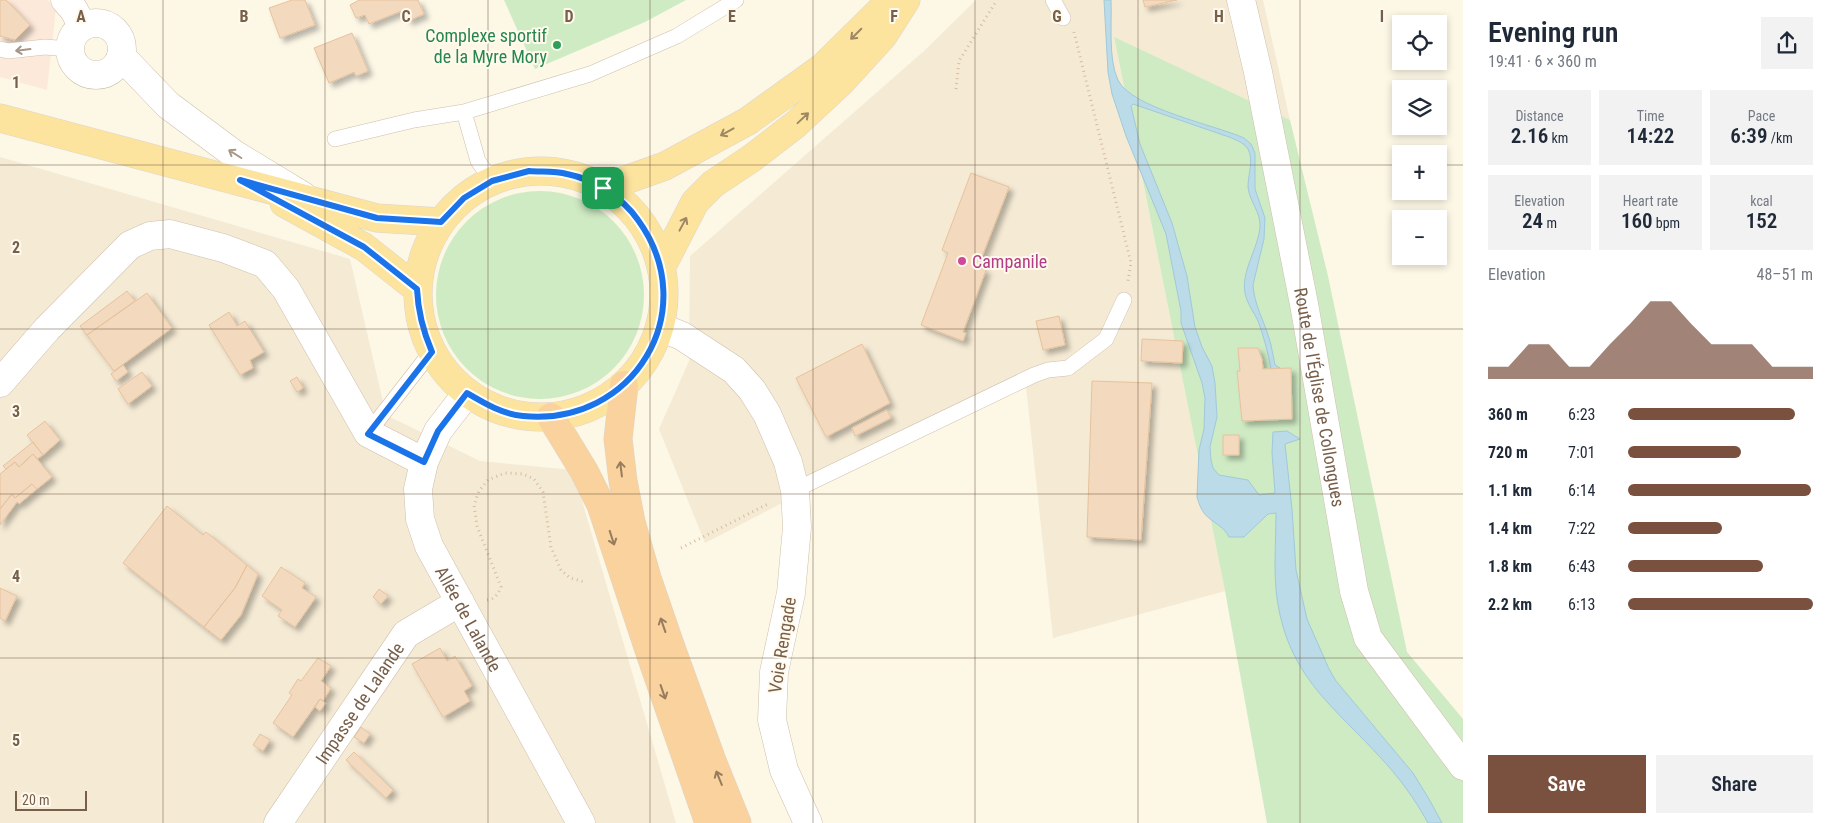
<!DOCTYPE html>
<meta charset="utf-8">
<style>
body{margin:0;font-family:"Roboto Condensed",sans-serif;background:#f2f2f3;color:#1f2937;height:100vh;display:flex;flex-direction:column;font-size:19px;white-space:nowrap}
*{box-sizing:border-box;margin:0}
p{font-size:16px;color:#747a83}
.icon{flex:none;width:28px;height:28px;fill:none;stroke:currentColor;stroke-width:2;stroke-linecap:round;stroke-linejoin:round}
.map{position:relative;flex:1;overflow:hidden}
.side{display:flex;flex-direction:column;background:#fff;width:375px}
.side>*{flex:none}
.fabs{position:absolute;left:1392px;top:15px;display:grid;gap:10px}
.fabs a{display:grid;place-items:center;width:55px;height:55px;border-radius:0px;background:#fff;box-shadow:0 2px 8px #0003;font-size:25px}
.scale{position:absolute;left:15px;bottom:12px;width:72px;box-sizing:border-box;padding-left:5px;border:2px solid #775f4a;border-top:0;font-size:14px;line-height:18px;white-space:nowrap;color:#775f4a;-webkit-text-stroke:4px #fffaed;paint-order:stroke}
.pin{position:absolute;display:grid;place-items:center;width:42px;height:42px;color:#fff;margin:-21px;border-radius:10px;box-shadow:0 2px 8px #0006}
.round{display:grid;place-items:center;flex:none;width:52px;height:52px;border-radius:0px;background:#f2f2f3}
.head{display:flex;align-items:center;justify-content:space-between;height:85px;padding:0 25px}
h1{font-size:28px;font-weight:600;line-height:38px}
.stats{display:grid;grid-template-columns:repeat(3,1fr);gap:8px;height:85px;padding:5px 25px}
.stats div{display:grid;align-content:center;border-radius:0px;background:#f2f2f3;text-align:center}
.stats b{font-size:21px;font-weight:600}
.stats small{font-size:14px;font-weight:400}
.stats p{font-size:14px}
.chart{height:140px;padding:10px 25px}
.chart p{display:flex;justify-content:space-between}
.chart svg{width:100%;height:90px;margin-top:5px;fill:#7a503f;opacity:.7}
.cta{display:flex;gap:10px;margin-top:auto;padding:10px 25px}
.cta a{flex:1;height:58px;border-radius:0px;background:#7a503f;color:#fff;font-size:20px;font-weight:600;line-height:58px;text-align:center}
.cta a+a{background:#f2f2f3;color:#1f2937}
ul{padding:0 25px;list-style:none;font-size:16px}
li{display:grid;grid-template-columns:80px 60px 1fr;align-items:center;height:38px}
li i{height:12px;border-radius:6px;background:#7a503f}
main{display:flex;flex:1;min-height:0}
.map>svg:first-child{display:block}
.residential{fill:#f5ead4}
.commercial{fill:#fde9da}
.green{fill:#cfebc4}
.water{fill:#badbe7;stroke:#a0c9d9}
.building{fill:#f3d9bd;stroke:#e6c29d;filter:url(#shadow)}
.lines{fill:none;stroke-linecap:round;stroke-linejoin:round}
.service-casing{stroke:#cfbfac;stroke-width:16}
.minor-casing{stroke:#cfbfac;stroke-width:29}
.primary-casing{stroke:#dcd5d0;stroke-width:29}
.trunk-casing{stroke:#dcd5d0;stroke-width:29}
.path{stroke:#d8bca0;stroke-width:3;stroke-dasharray:1 4;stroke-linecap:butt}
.service{stroke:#fff;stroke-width:15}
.minor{stroke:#fff;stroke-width:28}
.primary{stroke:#fce49e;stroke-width:28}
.trunk{stroke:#fad29d;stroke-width:28}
.oneway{stroke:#9f8763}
.oneway2{stroke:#a79789}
.oneway3{stroke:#987c5f}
.route-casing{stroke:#fff;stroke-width:10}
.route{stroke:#1a73e8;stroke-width:6}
.grid{fill:none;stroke:#775f4a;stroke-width:1;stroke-opacity:0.55}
.leisure-dot{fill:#2e9e5b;stroke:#fffaed;stroke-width:2}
.hotel-dot{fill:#d1479c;stroke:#fffaed;stroke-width:2}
.labels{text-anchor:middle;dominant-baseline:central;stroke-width:4;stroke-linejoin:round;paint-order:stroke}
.leisure-label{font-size:18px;fill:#27864d;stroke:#fffaed;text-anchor:end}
.hotel-label{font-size:18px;fill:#b23c85;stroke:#fffaed;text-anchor:start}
.street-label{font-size:18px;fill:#775f4a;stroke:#fffaed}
.grid-label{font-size:16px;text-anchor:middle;font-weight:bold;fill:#775f4a;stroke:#fffaed;stroke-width:4;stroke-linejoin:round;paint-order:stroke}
</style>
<main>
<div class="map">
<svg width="1463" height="823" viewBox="0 0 1463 823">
<defs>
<filter id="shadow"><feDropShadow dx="4.5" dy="4.5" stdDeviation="2.5" flood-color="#0004"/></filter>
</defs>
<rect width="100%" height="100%" fill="#fdf7e6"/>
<path class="residential" d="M976 0H1263L1290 120 1114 38 1225 591 1053 638 1025 377 705 543 659 429 689 361 690 256 924 51Z
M0 157 350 259 386 415 480 461 573 470 676 823H0Z"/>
<path class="commercial" d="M0 0H48L56 8 47 90 0 77Z"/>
<path class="green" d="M504 0H686L645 22 535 69Z
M1114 37 1290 120 1328 276 1407 652 1463 719V823H1267L1225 591Z
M436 295a104 104 0 1 1 208 0a104 104 0 1 1-208 0Z"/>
<path class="water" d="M1104 0H1111C1112 23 1108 59 1118 80 1131 108 1215 125 1244 138L1251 144 1255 153V189L1265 218 1264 239 1253 285C1254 304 1264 321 1269 338 1272 347 1273 356 1275 365L1280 368 1271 369C1268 353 1264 337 1258 321 1254 312 1247 304 1245 293 1241 271 1258 249 1260 227 1261 212 1249 201 1248 187 1248 174 1254 160 1248 149 1243 142 1236 140 1229 137L1133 104 1131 106 1140 144 1172 223 1187 276 1195 327 1202 347 1212 366 1215 383 1217 417 1210 447 1211 460 1213 468 1219 475 1248 480 1259 495 1275 493 1272 453 1273 432 1287 431 1300 439 1285 444 1292 509 1296 570 1307 619 1329 669 1336 681 1413 773 1429 799 1442 823H1428C1415 799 1398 776 1379 756 1336 709 1295 681 1280 615 1272 581 1276 548 1276 513L1268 514 1244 537H1229C1224 527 1217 525 1209 518 1202 513 1199 504 1197 497L1199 450 1204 429 1205 398 1202 383 1181 323V311L1166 234 1126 136 1112 94 1108 72Z"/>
<path class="building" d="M0 0H6L30 25 15 40 0 36Z
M292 0H305L315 25 280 38 269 8Z
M359 0H418L424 14 408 21 404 10 369 24 365 15 356 18 350 5Z
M1143 0H1177L1145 7Z
M352 33 368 71 356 76 354 72 329 83 314 48Z
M971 173 1009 187 978 267 986 270 963 332 966 333 963 341 921 325 948 253 942 250Z
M127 291 135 301 87 335 80 326Z
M147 293 172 328 114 371 87 335Z
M229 312 237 326 245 321 264 352 250 360 253 368 240 375 209 325Z
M1059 316 1065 345 1043 350 1036 321Z
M1142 339 1183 341 1182 363 1141 361Z
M862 344 890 403 826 437 796 378Z
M1238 348H1258L1262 359 1263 369 1291 368 1292 419 1242 421 1237 371H1240Z
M123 365 128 372 116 381 111 374Z
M142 372 152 386 128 404 118 389Z
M297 377 303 388 297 392 290 381Z
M1092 381 1152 383 1141 540 1087 537Z
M887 410 891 418 855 436 852 428Z
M45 421 60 440 43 455 27 435Z
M1223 435H1239V455H1223Z
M33 442 43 455 37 459 33 454 19 467 15 462 6 469 3 466Z
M33 454 52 477 37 489 32 484 15 498 12 494 0 509V474L15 462 19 467Z
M32 484 37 489 19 504 17 502 0 525V509L12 494 15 498Z
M167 506 203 535 206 532 247 565 235 588 204 627 123 563Z
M247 565 258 574 241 615 221 640 204 627 235 588Z
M281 567 305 583 302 588 316 597 295 627 278 616 282 610 262 596Z
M0 588 17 596 5 621 0 618Z
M379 589 388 596 381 604 373 597Z
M440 648 447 661 455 656 472 686 464 691 470 701 443 717 412 664Z
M318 658 331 666 321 681 331 688 323 701 320 699 293 737 273 723 292 695 289 693 298 679 301 681Z
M320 699 326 703 320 711 315 707Z
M361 727 370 734 364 743 354 737Z
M260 734 270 740 263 751 253 745Z
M354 752 393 790 386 798 346 760Z"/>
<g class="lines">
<defs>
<path id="service" d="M1053 0 1063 18
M0 49 8 51 45 47 70 49
M335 139 414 120 464 112
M492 181 478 161 464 112 590 74 677 36 736 0
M368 433 431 352
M795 490 1034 375 1048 370 1068 368 1106 339 1124 300"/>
<g id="minor">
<path d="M65 0 74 10 82 26"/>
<path id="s1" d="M1241 0 1258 72 1304 304 1354 591 1368 638 1463 766"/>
<circle cx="96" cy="49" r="26"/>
<path d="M121 56 168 105 234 154 303 196"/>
<path d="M660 327 682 336 734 370 752 390 767 414 788 462 795 490 797 527 791 593 774 672 772 720 784 770 808 823"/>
<path d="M0 383 47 329 130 245 150 236 170 234 223 248 265 264 286 289 368 433 424 462"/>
<path id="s2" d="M467 393 438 431 424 462 418 489 420 519 429 546 581 823"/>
<path id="s3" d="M278 823 406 634 460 602"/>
</g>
<path id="primary" d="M0 118 377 218 441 222
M418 294a123 123 0 1 1 246 0a123 123 0 1 1-246 0Z
M603 188 665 166 748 121 823 67 891 0
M284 203 364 247 417 289
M661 268 695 202 713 184 752 158 796 124 841 82 883 36 906 0"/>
<path id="trunk" d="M624 385 618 439 623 481 631 522 647 578 670 645 712 761 737 823
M551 417 584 471 601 505 649 650 709 823"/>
</defs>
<use href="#service" class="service-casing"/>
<use href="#minor" class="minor-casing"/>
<use href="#primary" class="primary-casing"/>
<use href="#trunk" class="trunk-casing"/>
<path class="path" d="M1074 32 1131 263 1128 281
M956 89 959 61 997 0
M681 548 770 503
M487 600C495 599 498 594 501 587L477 526 474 505 479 491 488 480 505 473 523 474 534 479 543 492 551 547 561 570 570 578 585 582"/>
<use href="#service" class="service"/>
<use href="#minor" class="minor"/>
<use href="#primary" class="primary"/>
<use href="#trunk" class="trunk"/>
</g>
<defs><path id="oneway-shaft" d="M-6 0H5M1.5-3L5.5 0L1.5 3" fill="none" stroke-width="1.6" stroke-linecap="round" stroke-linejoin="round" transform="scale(1.25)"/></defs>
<g class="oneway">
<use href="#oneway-shaft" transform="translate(856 34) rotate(135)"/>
<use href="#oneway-shaft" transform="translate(803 118) rotate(-43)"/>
<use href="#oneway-shaft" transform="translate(727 132) rotate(151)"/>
<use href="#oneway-shaft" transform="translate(683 224) rotate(-62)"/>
</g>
<g class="oneway2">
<use href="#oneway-shaft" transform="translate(23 50) rotate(173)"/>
<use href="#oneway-shaft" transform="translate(235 154) rotate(-148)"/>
</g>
<g class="oneway3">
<use href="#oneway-shaft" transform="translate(621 469) rotate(-97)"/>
<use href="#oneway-shaft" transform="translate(612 538) rotate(72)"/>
<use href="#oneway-shaft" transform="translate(663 625) rotate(-109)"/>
<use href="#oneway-shaft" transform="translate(663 692) rotate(71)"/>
<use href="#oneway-shaft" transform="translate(719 778) rotate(-112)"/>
</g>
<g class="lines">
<defs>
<path id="route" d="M529 171C541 172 555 171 567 174 593 179 623 198 638 220 704 311 633 427 523 416 502 414 484 403 467 393L438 431 424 462 368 434 432 352C423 331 418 312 417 289L364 247 240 180 377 218 441 222 464 198 492 181Z"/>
</defs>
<use href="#route" class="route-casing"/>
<use href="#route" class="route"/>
</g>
<path class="grid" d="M163 0V823M325 0V823M488 0V823M650 0V823M813 0V823M975 0V823M1138 0V823M1300 0V823M0 165H1401M1439 165H1463M0 329H1463M0 494H1463M0 658H1463"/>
<circle class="leisure-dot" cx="557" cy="45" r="5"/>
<circle class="hotel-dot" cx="962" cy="261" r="5"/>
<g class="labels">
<g class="leisure-label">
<text x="547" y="35">Complexe sportif<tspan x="547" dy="21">de la Myre Mory</tspan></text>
</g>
<g class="hotel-label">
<text x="972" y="261">Campanile</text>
</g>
<g class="street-label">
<text stroke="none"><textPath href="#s1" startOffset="405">Route de l’Église de Collongues</textPath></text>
<text stroke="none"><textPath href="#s2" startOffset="251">Allée de Lalande</textPath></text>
<text transform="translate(782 645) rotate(-81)">Voie Rengade</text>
<text stroke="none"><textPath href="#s3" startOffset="145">Impasse de Lalande</textPath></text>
</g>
</g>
<g class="grid-label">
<text x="81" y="22">A</text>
<text x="244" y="22">B</text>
<text x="406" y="22">C</text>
<text x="569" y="22">D</text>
<text x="732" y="22">E</text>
<text x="894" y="22">F</text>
<text x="1057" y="22">G</text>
<text x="1219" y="22">H</text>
<text x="1382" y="22">I</text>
<text x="16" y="88">1</text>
<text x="16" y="253">2</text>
<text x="16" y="417">3</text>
<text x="16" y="582">4</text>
<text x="16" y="746">5</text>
</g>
</svg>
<div class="fabs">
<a><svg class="icon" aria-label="locate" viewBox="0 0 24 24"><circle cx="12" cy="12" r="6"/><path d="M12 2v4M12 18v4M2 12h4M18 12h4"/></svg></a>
<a><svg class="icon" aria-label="layers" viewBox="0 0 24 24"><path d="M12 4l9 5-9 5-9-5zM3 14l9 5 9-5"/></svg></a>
<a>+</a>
<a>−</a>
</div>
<div class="scale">20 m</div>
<div class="pin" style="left:603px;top:188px;background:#1e9e55"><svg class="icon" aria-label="arrive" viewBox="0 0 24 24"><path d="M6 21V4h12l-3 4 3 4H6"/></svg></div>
</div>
<section class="side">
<div class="head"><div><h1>Evening run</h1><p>19:41 · 6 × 360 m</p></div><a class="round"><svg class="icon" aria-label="share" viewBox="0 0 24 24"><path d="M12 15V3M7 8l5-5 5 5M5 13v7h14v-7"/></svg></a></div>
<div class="stats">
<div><p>Distance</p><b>2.16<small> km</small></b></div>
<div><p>Time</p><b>14:22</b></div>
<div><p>Pace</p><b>6:39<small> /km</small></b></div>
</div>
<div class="stats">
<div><p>Elevation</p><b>24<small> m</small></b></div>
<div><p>Heart rate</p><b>160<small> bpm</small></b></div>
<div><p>kcal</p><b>152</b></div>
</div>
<div class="chart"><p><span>Elevation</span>48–51 m</p>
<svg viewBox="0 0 160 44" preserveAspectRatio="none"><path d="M0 44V38L10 38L20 27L30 27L40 38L50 38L60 27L70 17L80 6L90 6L100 17L110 27L120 27L130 27L140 38L150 38L160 38V44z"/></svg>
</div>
<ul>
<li><b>360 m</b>6:23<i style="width:90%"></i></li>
<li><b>720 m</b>7:01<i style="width:61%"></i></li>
<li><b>1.1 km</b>6:14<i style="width:99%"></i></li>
<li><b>1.4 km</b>7:22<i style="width:51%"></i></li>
<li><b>1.8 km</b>6:43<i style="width:73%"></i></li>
<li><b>2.2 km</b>6:13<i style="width:100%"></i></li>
</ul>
<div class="cta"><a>Save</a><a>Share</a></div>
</section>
</main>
